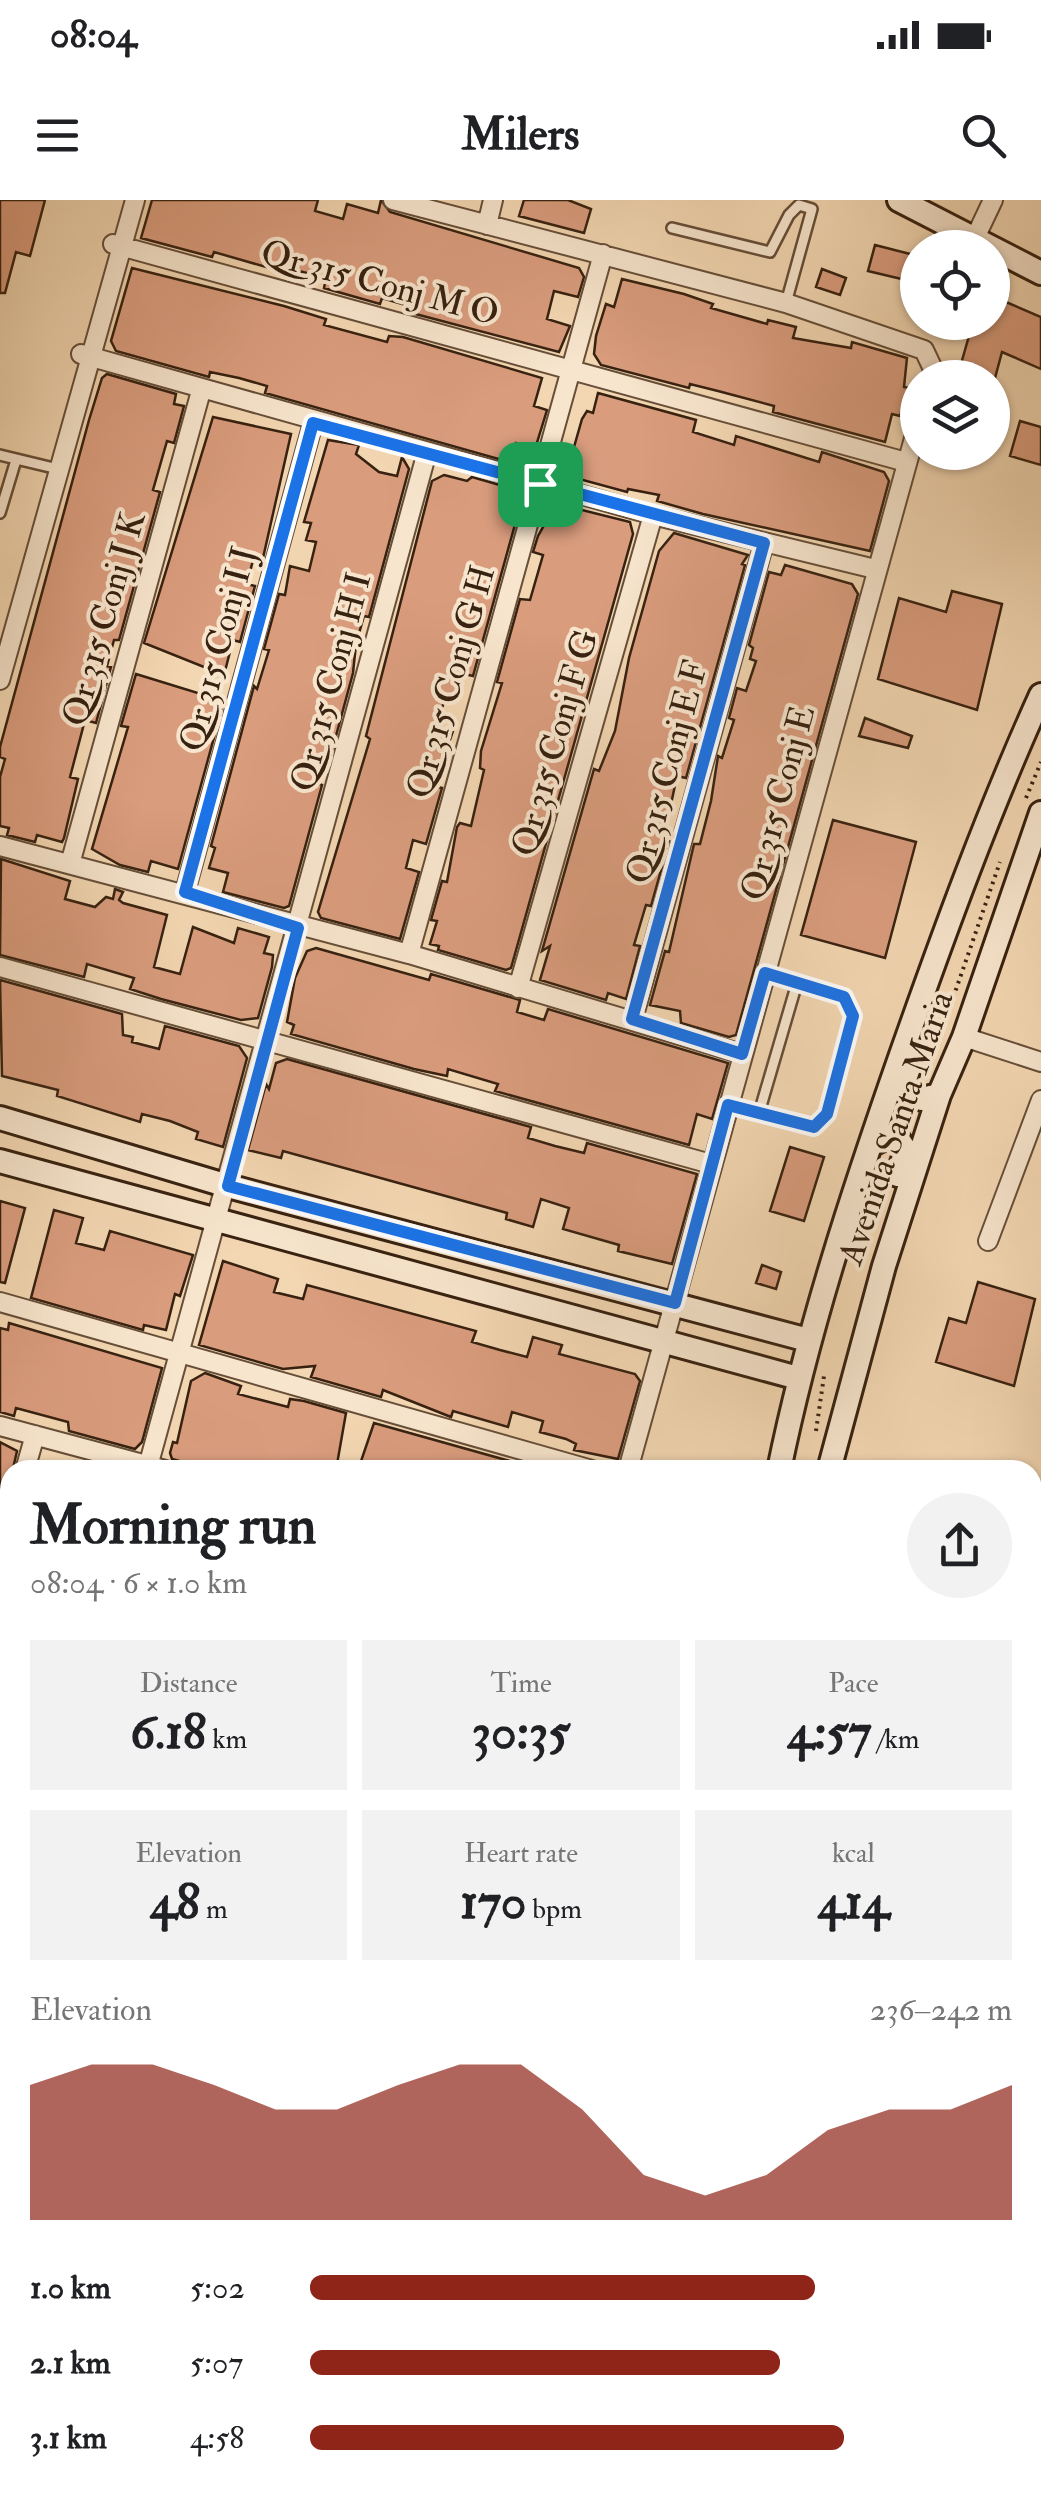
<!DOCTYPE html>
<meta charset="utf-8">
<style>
body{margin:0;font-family:"IM FELL Double Pica",serif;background:#f2f2f2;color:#202124;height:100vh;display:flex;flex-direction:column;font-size:38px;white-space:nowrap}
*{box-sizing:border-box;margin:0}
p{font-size:32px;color:#757577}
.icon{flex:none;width:55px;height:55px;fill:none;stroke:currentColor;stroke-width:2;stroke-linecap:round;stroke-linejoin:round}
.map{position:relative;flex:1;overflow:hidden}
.side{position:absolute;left:0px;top:1260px;width:1042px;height:1038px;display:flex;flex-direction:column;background:#fff;border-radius:30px 30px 0 0;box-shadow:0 2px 8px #0004}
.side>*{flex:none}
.tools{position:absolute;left:900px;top:30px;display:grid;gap:20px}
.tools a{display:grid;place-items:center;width:110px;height:110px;border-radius:50%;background:#fff;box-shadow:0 2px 8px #0004;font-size:50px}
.pin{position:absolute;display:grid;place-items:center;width:85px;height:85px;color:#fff;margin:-42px;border-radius:20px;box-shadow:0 5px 15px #0006}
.round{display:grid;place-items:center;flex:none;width:105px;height:105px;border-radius:52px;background:#f2f2f2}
.headline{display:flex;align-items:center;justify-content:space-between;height:170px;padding:0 30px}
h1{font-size:55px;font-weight:700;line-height:75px}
.figures{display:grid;grid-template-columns:repeat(3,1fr);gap:15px;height:170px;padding:10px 30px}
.figures div{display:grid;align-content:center;border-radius:0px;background:#f2f2f2;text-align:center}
.figures b{font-size:50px;font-weight:700}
.figures small{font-size:28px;font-weight:400}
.figures p{font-size:28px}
.chart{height:280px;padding:20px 30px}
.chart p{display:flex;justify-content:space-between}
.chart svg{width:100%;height:180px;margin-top:10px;fill:#8f2418;opacity:.7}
ul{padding:0 30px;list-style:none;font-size:32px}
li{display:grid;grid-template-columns:160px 120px 1fr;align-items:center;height:75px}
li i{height:25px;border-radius:12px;background:#8f2418}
.status{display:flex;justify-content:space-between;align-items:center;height:70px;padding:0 50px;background:#fff;direction:ltr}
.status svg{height:28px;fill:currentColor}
header{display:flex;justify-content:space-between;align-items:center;height:130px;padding:0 30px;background:#fff;font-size:45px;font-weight:700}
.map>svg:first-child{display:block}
.building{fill:#d99c7d;stroke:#372110;stroke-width:2.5}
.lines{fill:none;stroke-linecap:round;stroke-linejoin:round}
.lane-casing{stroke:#664e38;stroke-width:14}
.street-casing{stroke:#664e38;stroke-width:22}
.secondary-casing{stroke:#372110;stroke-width:28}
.path{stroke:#372110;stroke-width:4;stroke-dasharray:2.5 5;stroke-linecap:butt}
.lane{stroke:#f7e5cd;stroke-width:9}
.street{stroke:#f7e5cd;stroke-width:18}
.secondary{stroke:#f7e5cd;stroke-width:22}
.route-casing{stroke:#fff;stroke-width:20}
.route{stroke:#1a73e8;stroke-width:12}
.labels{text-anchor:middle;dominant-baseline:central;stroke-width:8;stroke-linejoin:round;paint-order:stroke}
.street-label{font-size:35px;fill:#372110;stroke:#f7e5cd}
</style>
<div class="status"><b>08:04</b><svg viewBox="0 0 49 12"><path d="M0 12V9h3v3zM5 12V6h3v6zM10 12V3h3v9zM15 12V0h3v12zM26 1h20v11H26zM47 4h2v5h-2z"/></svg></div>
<header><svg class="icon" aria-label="menu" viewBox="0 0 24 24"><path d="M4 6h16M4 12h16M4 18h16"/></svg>Milers<svg class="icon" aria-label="search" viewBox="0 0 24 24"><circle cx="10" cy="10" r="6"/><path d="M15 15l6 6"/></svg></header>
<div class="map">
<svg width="1041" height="2297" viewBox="0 0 1041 2297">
<rect width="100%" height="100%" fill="#f3d7b2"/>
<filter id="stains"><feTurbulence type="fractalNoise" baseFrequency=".002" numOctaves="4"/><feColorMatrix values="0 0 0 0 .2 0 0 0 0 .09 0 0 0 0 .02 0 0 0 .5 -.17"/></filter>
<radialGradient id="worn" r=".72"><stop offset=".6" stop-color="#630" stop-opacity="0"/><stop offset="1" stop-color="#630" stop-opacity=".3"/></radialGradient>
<path class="building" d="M0 0H45L30 56 16 52 5 93H0Z
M152 0H318L315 11 343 19 347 4 378 13 381 0 390 12 579 68 584 77 578 97 554 91 547 119 570 126 559 152 408 112 409 106 382 98 380 104 324 88 326 78 299 71 297 76 214 52 212 57 141 38Z
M524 0H568L591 9 584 33 519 16Z
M875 45 918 56V83L868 71Z
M132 68 284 106 326 119 324 125 387 142 389 136 403 137 542 178 534 206 547 210 535 249 516 243 509 262 265 193 267 186 239 178 210 172 209 177 116 151 111 141Z
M822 69 846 78 840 95 816 87Z
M622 79 684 94 713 104 711 108 767 124 768 120 796 127 793 138 851 148 852 142 907 158 904 187 909 188 900 216 892 214 885 242 773 212 774 206 718 191 690 184 689 188 601 165 594 154 596 136 606 104 614 107Z
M992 96 1041 117V169L1002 152 995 178H957L973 122H992Z
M107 174 176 194 174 204 184 206 174 243 167 241 153 290 160 292 119 440H114L107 466 111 467 96 523 85 520 70 577 78 579 64 638 62 642 37 635 35 642 7 635 9 628 0 626V577L5 559 0 557V547L89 220 102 178Z
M598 193 696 220 693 232 734 245 736 236 819 262 822 252 884 272 889 281 870 351 703 314 657 301 659 295 628 289 627 292 568 276 562 267 567 245 574 247 582 219 587 211 593 213Z
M213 217 291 234 263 358 254 356 247 384 255 386 240 442 233 440 224 475 144 443Z
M1020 221 1041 227V265L1010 256Z
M328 240 359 245 356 254 379 272 397 276 402 257 409 269 369 417 364 416 356 444 353 473 330 558 325 556 317 583 322 585 289 706 284 708 223 692 228 673 209 668 215 648 211 646 254 486 257 489 269 450 264 449 279 394 285 395 290 366 309 371 316 342 306 340 311 323 304 322Z
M444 275 467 281 472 277 524 292 473 476 464 474 456 501 445 498 437 526 453 531 434 586 442 588 426 644 413 640 406 668 419 672 400 739 321 718 318 712 370 539 366 536 432 281Z
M562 305 630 322 633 334 511 768 506 770 438 750 439 746 430 744 437 721 431 720 442 681 447 682 457 627 460 623 471 626 484 570 480 568 481 551 502 483 497 482 520 399 530 400 543 355 533 352 538 336 554 308 560 310Z
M674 333 748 355 742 364 745 365 686 578 677 576 664 637 670 638 651 706 646 705 634 745 640 746 626 799 608 793 606 800 540 780 550 746 542 751 594 569 599 571 615 531 629 458 659 351Z
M785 365 852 384 858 394 736 835 729 837 681 823 680 811 650 805 665 751 669 752 694 644H700L711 601 718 556 722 558 734 520 729 518 737 488 746 491 756 461 750 459 753 448 749 445 769 372 781 375Z
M952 391 1002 404 977 510 878 479 899 398 946 412Z
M136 474 224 501 178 669 151 661 148 672 120 665 92 649 128 527 121 526Z
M865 518 912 536 908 548 859 536Z
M833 620 916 642 885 758 801 735Z
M1 659 70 681 65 699 95 707 106 697 113 699 115 689 123 692 119 700 123 703 167 715 154 767 180 774 193 727 234 743 238 728 269 737 264 753 273 755 272 767 258 818 241 820 161 799 130 789 134 778 87 764 84 777 0 755Z
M316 748 429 780 431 774 520 800 517 812 544 820 548 809 728 863 712 919 697 914 689 945 495 891 498 884 448 869 447 876 414 869 291 834 294 825 287 822 295 778 307 751Z
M0 780 122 814 123 835 133 837 132 842 159 849 165 826 239 846 247 858 223 947 196 939 198 932 170 921 142 914 140 922 57 896 58 890 2 876Z
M287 859 531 927 528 938 555 946 584 953 587 943 697 974 672 1064 618 1051 619 1045 563 1029 569 1008 541 999 533 1027 506 1019 507 1013 283 951 281 958 248 950 266 884 269 889 276 863Z
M790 947 824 957 804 1021 770 1011Z
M0 1001 25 1008 5 1083 0 1082Z
M54 1010 83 1018 76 1043 104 1050 110 1031 193 1055 180 1096 175 1094 166 1130 144 1125 143 1130 31 1098Z
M223 1061 278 1079 274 1092 303 1099 307 1085 476 1131 472 1142 500 1150 527 1157 533 1137 562 1145 559 1154 635 1174 640 1181 618 1259 574 1250 576 1244 566 1239 540 1232 543 1221 512 1212 508 1227 453 1211 451 1217 383 1190 381 1197 311 1177 315 1166 283 1169 199 1145Z
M762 1065 781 1072 776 1089 756 1083Z
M978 1082 1035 1099 1014 1186 936 1162 949 1118 966 1123Z
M9 1123 162 1168 142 1242 135 1249 69 1231 68 1222 16 1208 14 1216 0 1212V1128L8 1130Z
M205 1173 241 1186 238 1194 288 1207 290 1199 304 1201 346 1213 336 1270H212L172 1259 170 1253 173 1242 177 1243 191 1181Z
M374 1223 524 1265 523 1270H358Z
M0 1242 17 1251 5 1304H0Z"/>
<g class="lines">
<defs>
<path id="lane" d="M672 28 770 52 789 15 799 5 812 9 786 103
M0 255 58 269
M0 313 16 260
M730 906 814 927 827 914 853 816 844 797 766 773
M759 913 797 783"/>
<path id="street" d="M393 0 786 103 924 150 933 169 931 178
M487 25 493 0
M975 38 993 0
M113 44 906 262
M81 154 653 315 875 369
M0 480 135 0
M0 646 409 754 742 854
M70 664 201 191
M185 692 313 223
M409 754 603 54
M0 767 711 964
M518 788 653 315
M633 819 764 343
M964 837 1041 862
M988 1041 1041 900
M0 1102 592 1270
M0 1226 165 1270
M25 1270 35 1235
M147 1270 427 252
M628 1270 918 224
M0 1361 10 1325
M1032 1685 1041 1687
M0 1737 10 1740
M0 1860 10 1863
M0 1979 10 1981
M311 2297V2288
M444 2297 445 2288
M930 2297V2288"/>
<path id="secondary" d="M899 0 1041 73
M911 862 905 879 909 892 922 899 939 895
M0 918 228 986 808 1140
M870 945 889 936 898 939 906 951 898 975
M0 961 798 1178
M779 1270C808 1128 853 992 901 855 944 733 988 612 1041 495
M829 1270 884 1066 939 895 964 837 1041 613
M0 2179 10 2180
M619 2297 620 2288
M679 2297 680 2288"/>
</defs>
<use href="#lane" class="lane-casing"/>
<use href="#street" class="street-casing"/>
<use href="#secondary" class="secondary-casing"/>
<path class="path" d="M1026 598 1041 562
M941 833 1000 662
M816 1231 824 1176
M646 2297V2288"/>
<use href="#lane" class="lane"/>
<use href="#street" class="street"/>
<use href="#secondary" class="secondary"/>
</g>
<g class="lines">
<defs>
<path id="route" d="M313 223 764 343 632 819 742 854 765 773 844 797 853 816 827 914 814 927 728 905 675 1103 228 986 298 728 185 692Z"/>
</defs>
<use href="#route" class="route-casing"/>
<use href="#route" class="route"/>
</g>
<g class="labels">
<g class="street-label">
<text transform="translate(380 83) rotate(15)">Qr 315 Conj M O</text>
<text transform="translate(104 419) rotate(-74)">Qr 315 Conj J K</text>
<text transform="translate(218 449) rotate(-75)">Qr 315 Conj I J</text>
<text transform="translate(331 482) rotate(-75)">Qr 315 Conj H I</text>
<text transform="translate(451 482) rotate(-74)">Qr 315 Conj G H</text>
<text transform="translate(555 543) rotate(-74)">Qr 315 Conj F G</text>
<text transform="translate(667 572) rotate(-75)">Qr 315 Conj E F</text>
<text transform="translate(778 603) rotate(-75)">Qr 315 Conj E</text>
<text transform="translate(896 928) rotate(-71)">Avenida Santa Maria</text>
</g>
</g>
<rect width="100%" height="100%" filter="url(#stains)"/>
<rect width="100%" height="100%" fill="url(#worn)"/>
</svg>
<div class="tools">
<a><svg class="icon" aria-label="locate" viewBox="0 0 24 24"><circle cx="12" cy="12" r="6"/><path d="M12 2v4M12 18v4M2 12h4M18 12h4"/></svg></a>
<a><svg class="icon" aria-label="layers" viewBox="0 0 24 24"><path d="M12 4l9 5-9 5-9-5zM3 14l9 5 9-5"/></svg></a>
</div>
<div class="pin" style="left:540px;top:284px;background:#1e9e55"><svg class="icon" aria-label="arrive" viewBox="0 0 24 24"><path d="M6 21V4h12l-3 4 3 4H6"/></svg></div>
<section class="side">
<div class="headline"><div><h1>Morning run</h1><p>08:04 · 6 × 1.0 km</p></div><a class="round"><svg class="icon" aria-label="share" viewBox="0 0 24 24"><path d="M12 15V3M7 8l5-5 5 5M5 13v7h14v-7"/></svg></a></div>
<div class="figures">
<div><p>Distance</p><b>6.18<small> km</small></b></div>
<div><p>Time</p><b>30:35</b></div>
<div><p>Pace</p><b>4:57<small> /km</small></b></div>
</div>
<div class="figures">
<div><p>Elevation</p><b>48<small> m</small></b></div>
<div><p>Heart rate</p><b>170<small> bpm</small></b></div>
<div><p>kcal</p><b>414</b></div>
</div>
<div class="chart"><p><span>Elevation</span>236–242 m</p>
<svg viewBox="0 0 160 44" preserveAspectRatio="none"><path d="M0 44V11L10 6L20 6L30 11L40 17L50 17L60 11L70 6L80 6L90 17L100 33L110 38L120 33L130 22L140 17L150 17L160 11V44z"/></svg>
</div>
<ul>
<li><b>1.0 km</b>5:02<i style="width:72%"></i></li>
<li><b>2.1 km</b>5:07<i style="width:67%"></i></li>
<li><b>3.1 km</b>4:58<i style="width:76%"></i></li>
</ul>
</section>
</div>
